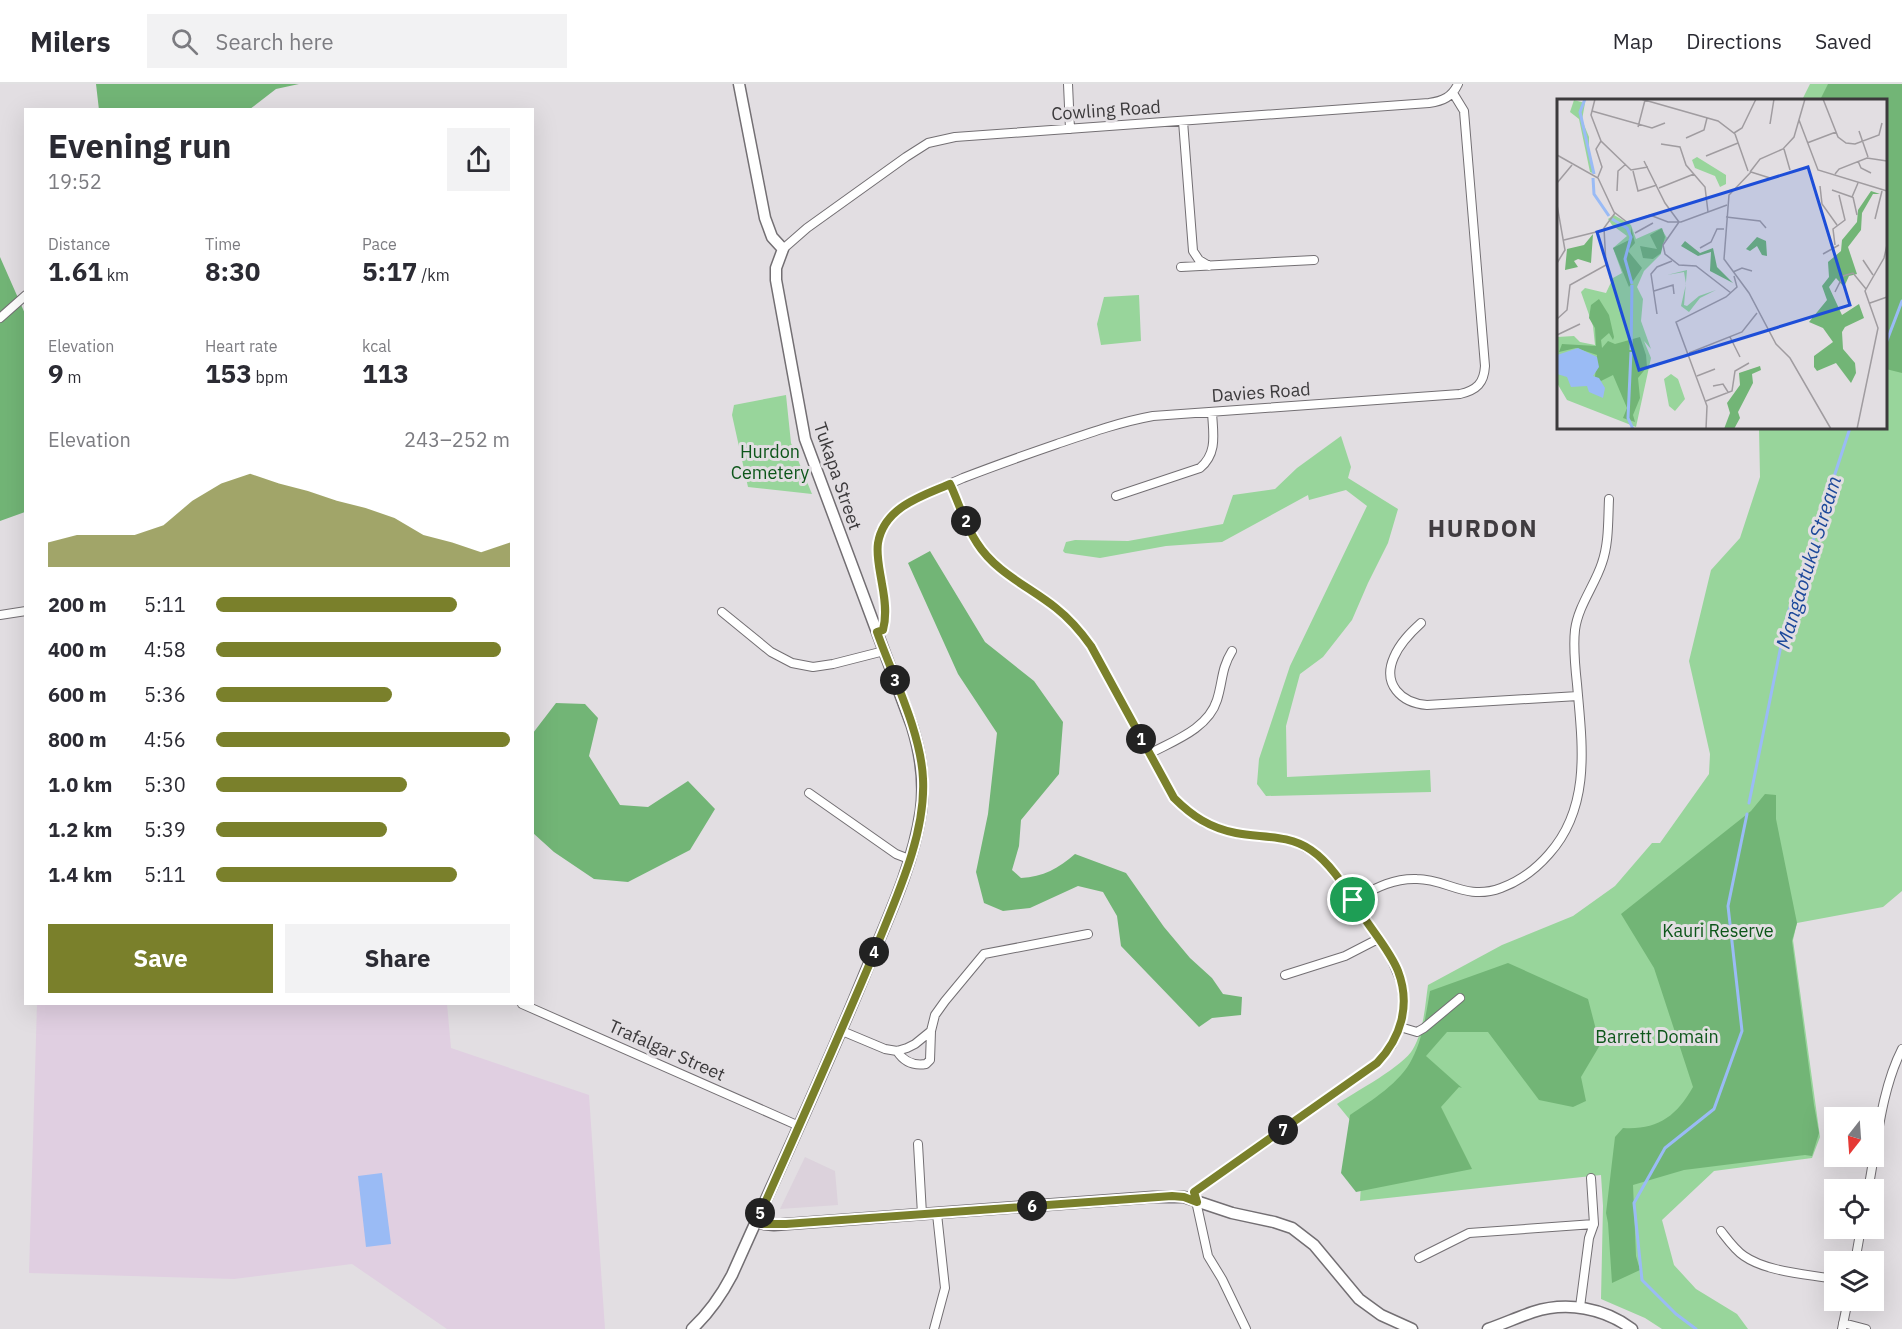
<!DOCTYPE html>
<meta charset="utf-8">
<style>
body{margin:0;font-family:"IBM Plex Sans",sans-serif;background:#f2f2f3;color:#2b2b33;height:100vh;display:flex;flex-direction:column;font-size:22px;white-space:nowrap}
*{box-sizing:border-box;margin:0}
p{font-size:20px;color:#7c7c81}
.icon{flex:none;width:33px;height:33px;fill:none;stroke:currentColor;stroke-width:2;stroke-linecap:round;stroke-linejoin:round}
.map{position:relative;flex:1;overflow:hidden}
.details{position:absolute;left:24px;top:24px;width:510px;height:897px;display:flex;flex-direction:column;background:#fff;border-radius:0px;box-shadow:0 6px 24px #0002}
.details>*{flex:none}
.needle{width:39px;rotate:197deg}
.tools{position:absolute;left:1824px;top:1023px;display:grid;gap:12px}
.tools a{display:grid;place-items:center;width:60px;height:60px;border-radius:0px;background:#fff;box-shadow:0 6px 24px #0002;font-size:30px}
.pin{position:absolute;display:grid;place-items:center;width:51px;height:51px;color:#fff;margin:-26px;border:3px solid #fff;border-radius:50%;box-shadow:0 2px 6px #0007}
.km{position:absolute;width:30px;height:30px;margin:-15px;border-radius:50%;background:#222;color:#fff;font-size:16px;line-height:30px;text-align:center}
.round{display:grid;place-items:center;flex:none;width:63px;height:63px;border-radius:0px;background:#f2f2f3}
.summary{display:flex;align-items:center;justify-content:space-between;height:102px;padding:0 24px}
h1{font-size:33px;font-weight:800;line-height:45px}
.figures{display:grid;grid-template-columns:repeat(3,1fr);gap:9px;height:102px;padding:6px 24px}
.figures div{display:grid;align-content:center}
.figures b{font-size:26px;font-weight:800}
.figures small{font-size:16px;font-weight:400}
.figures p{font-size:16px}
.chart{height:168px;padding:12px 24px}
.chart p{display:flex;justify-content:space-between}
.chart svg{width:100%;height:108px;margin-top:6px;fill:#7a802b;opacity:.7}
.primary-button{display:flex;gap:12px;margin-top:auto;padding:12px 24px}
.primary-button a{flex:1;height:69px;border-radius:0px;background:#7a802b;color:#fff;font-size:24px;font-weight:800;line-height:69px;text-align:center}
.primary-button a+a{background:#f2f2f3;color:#2b2b33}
ul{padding:0 24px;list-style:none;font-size:20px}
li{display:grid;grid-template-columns:96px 72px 1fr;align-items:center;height:45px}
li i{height:15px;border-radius:8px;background:#7a802b}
header{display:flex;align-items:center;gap:36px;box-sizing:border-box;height:84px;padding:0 30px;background:#fff;border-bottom:2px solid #e1e1e2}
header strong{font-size:28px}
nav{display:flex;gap:33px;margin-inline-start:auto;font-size:21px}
.search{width:420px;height:54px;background:#f2f2f3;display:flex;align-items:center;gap:15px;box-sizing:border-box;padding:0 21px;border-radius:0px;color:#7c7c81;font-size:22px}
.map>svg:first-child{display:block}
.built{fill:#dcd2dc}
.education{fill:#e0cfe1}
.green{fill:#98d59b}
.forest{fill:#72b576}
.water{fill:#9abbf5}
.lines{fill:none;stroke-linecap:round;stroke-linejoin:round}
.stream{stroke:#9abbf5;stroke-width:3}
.minor-casing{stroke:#736f73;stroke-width:10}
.tertiary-casing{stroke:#736f73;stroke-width:13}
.minor{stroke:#fff;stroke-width:8}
.tertiary{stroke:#fff;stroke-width:10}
.route-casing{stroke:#fff;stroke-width:12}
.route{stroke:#7a802b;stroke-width:8}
.labels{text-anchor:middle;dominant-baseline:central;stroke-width:6;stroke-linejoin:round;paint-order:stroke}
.street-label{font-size:18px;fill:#3c3a3c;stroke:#e2dee2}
.park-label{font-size:18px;fill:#0d561a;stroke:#e2dee2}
.water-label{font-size:20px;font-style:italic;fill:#1c489a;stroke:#e2dee2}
.district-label{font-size:24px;font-weight:bold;letter-spacing:1.5px;fill:#403c40;stroke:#e2dee2}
.inset-river{fill:none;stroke:#9abbf5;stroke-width:3}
.inset-road{fill:none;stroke:#a09ca0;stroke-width:1.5}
.view{fill:#1d4ed8;fill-opacity:0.15;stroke:#1d4ed8;stroke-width:3}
.inset-edge{fill:none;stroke:#3c3a3c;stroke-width:3}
</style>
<header>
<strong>Milers</strong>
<div class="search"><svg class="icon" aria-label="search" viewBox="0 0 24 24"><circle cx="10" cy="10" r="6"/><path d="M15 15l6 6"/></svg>Search here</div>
<nav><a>Map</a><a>Directions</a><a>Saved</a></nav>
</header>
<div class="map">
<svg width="1902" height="1245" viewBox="0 0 1902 1245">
<rect width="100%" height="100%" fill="#e2dee2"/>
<path class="built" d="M805 1073 835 1087 838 1121 780 1125Z"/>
<path class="education" d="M37 920H447L451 964 589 1011 605 1245H447L352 1180 234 1195 29 1189Z"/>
<path class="green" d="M1810 0H1902V807L1883 823 1797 839 1793 856 1820 1053 1812 1074 1714 1087 1662 1136 1674 1181 1696 1205 1737 1230 1748 1245H1662L1645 1234 1601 1215 1603 1122 1601 1091 1360 1117 1364 1053 1337 1020C1355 1008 1404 982 1413 965 1424 946 1425 922 1428 901L1502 861 1573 832 1615 802 1652 759H1660L1709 690 1710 670 1689 577 1711 486 1740 454 1760 393 1759 344H1886V16H1802Z
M1139 211 1141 257 1101 261 1097 240 1104 213Z
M786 311 791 359 812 410 748 403 732 331 734 321Z
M1341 352 1351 383 1348 394 1398 425 1388 459 1368 499 1352 536 1323 573 1300 590 1286 642 1287 693 1430 686 1431 708 1266 712 1257 700 1259 675 1290 582 1367 422 1346 406 1309 416 1308 411 1222 458 1166 462 1100 474 1065 469 1063 467 1066 458 1075 456 1128 457 1223 440 1233 411 1275 405 1297 384Z"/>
<path class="forest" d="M96 0H299L276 5 250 25 99 26Z
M1828 0H1902V289L1886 285V16H1820Z
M0 173 26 232 25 428 0 437Z
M930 467 985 558 1034 597 1063 638 1059 690 1021 736 1019 762 1012 786 1021 794C1043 793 1059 784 1075 770L1126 789 1164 843 1190 874 1212 894 1223 910 1242 913 1241 931 1212 934 1199 943 1121 862 1117 832 1103 808 1078 802 1030 824 1003 827 984 819 976 788 988 730 997 649 958 590 908 479Z
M556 619 585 620 598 634 589 672 620 721 648 723 688 697 715 725 690 766 628 798 594 795 554 768 533 749V649Z
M1765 710 1776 711V735L1797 839 1792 857 1814 1021 1819 1049 1812 1072 1805 1071 1684 1086 1633 1101 1636 1172 1640 1186 1612 1199 1608 1139 1606 1129 1615 1053 1623 1044C1657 1046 1676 1033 1693 1003L1654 884 1621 830 1751 727Z
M1508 879 1588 915 1600 961 1581 993 1586 1017 1573 1023 1539 1016 1488 948H1447L1426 972 1462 1004 1459 1003 1441 1023 1472 1085 1356 1108 1341 1089 1350 1031C1371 1017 1401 998 1412 975 1423 954 1426 930 1430 907Z"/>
<path class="water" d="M382 1089 391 1160 366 1163 358 1092Z"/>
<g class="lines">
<path class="stream" d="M1886 259 1902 217
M1749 719 1787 532 1808 472 1850 344
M1696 1245 1676 1230 1642 1196 1634 1119 1665 1064 1714 1025 1742 947 1728 822 1747 730"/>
<defs>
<path id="minor" d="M1068 0 1070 45
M1183 37 1193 167 1199 176 1209 182
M783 165 807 144 906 73 928 59 955 53 1429 19C1443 17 1452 13 1458 0
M1181 183 1314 176
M0 234 26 211
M950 400C961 423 968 451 986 470 1006 493 1033 505 1056 524 1070 535 1081 548 1091 562L1174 714 1185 725 1205 739 1237 750 1280 754 1297 759 1310 766 1325 778 1342 800 1391 874 1402 900 1404 925 1400 943 1392 961 1377 979 1194 1108 1208 1172 1222 1195 1246 1245
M1116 412 1200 384C1218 369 1213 349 1212 328
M722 528 771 568 792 579 813 583 833 580 884 567
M0 531 26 527
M1421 539C1410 549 1400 559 1394 573 1382 600 1401 619 1427 621L1578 612
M877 548 883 546C892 514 869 478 881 447 886 437 892 429 901 423 919 411 943 403 963 394 994 382 1025 371 1057 360 1089 349 1120 338 1153 332L1460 310C1477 306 1484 299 1485 282L1464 27 1453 9
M1149 670C1173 657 1208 645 1217 616 1223 597 1221 585 1232 567
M809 709 896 770 909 775
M1353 816C1374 805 1392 794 1417 795 1447 795 1466 817 1501 804 1520 797 1536 785 1549 770 1592 722 1582 659 1577 600 1575 582 1573 564 1575 546 1578 522 1595 501 1602 479 1609 459 1608 436 1609 415
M1285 891 1345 872 1378 855
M522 920 799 1042
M1400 943 1417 948 1424 944 1460 914
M842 947 885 965 897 967 907 964 915 960 931 947 935 931 945 917 984 870 1088 850
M897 967C904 978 913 982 926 980L930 976 931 947
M918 1060 922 1130
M1868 1106C1877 1060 1881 1006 1902 965
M1721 1147C1728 1156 1735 1166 1744 1172 1767 1188 1807 1190 1834 1195
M1419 1174 1469 1149 1594 1140
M1855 1178 1861 1144
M1580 1223 1589 1154 1594 1140 1591 1094
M1843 1239 1866 1245
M934 1245 945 1204 937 1130
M1842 1245 1848 1216"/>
<path id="tertiary" d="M757 1137 764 1140 774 1141 1153 1113H1184L1232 1129 1274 1138 1292 1144 1314 1161 1359 1215 1381 1231 1412 1245
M692 1245C709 1229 721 1212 732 1191 777 1090 824 990 866 887 887 836 913 782 921 727 925 697 921 671 912 642L805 355 776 196V184L783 165 772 153 765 134 739 0
M1488 1245C1503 1240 1518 1233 1533 1228 1567 1217 1604 1224 1632 1245"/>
</defs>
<use href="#minor" class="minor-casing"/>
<use href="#tertiary" class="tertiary-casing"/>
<use href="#minor" class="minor"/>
<use href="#tertiary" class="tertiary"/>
</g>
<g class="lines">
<defs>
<path id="route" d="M950 400C959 419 965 441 977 459 996 489 1030 503 1056 524 1070 535 1081 548 1091 562L1174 714C1192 732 1210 744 1236 749 1261 754 1288 750 1311 766 1333 781 1347 807 1361 829 1373 848 1390 867 1398 887 1411 921 1401 954 1377 979L1194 1108 1197 1118 1184 1113 1172 1112 786 1140H764L757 1137C796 1049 835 962 872 874 893 820 926 754 923 695 921 648 893 593 877 548L883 546C887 531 885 516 882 500 880 487 876 472 878 459 884 423 922 412 950 400Z"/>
</defs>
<use href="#route" class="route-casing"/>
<use href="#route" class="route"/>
</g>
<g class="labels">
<g class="street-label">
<text transform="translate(1106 26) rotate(-4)">Cowling Road</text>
<text transform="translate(1261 308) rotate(-4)">Davies Road</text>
<text transform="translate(838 392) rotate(71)">Tukapa Street</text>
<text transform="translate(667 966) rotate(24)">Trafalgar Street</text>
</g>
<g class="park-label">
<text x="770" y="367">Hurdon<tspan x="770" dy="21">Cemetery</tspan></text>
<text x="1718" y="846">Kauri Reserve</text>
<text x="1657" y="952">Barrett Domain</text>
</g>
<g class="water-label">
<text transform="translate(1808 478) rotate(-73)">Mangaotuku Stream</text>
</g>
<g class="district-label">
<text x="1483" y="444">HURDON</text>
</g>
</g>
<g transform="translate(1557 15)">
<rect width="330" height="330" fill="#e2dee2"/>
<path d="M17 1 28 4 25 21 32 38V56L38 75 33 73 22 20 13 13ZM140 58 169 76V85L163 88 158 77 138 69 135 61ZM57 116 74 126 79 140 104 129 110 139 104 147V155L87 172 80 188 86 200 84 222 94 250 87 242 94 259 79 328 10 301 0 284V238L17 237 23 243 38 246 36 227 24 193 28 189 49 194 56 179 65 174 56 149 70 137 55 126 51 120ZM130 171 127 206 130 207 142 197 159 191 143 199 132 213 124 207 129 185 127 173 110 176ZM114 275 121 280 128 300 118 312 112 307 107 280Z" fill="#98d59b"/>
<path d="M314 92 323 95H316L305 114 304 131 291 148 300 175 292 177 287 188 279 179 272 188 285 216 302 205 307 219 288 228 285 233 286 250 298 264 299 274 294 284 279 264 260 272 257 268V257L276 243 266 229 252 223 270 201 265 187 272 178 271 163 284 152 285 141 300 123 301 111ZM74 128 78 144 71 152 85 169 72 188 56 149 74 140ZM105 129 108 138 104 154 96 160 86 159 83 147 100 150 93 136ZM36 135 34 164 21 160 17 162 21 168 8 171 10 150 27 146ZM200 138 209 142 210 157 205 156 200 147 193 152 189 150ZM128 142 143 154 156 149 160 168 176 184 153 172 154 153 141 157 124 147ZM42 200 52 216 57 238 56 241 52 234 44 241 45 249 51 242 58 245 83 238 89 256 90 268 81 279 83 299 76 316 78 323 66 319 70 309 56 276 44 282 38 278 40 256 19 249 2 253 5 245 39 247 38 229 32 219 34 206ZM203 267 204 271 195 275 196 284 181 313 183 319 177 330H167L173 314 170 304 183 286 182 274Z" fill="#72b576"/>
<path d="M21 249 40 258 42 268 36 277 42 279 48 289 46 299 32 293 30 287 14 288 10 278 0 275V256Z" fill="#9abbf5"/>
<path class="inset-river" d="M28 0 23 13 37 75M36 79 37 95 52 117M55 120 70 129 74 138 68 160 75 185M74 251 75 186M74 253 71 319 76 330"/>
<path class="inset-road" d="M38 0 34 16 44 42 74 71 91 68M84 0 161 22 178 35 191 72M266 0 281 38 289 44 298 45 322 36 325 24M35 12 95 29 108 24M242 21 261 71 330 92M213 25 217 0M81 28 88 1M302 32 311 58M177 34 185 29 199 0M129 39 147 31 150 19M250 44 279 33M104 45 123 48 129 66 148 88 151 113M227 50 233 71M0 56 41 79 57 113 71 124 93 116 111 123H124L170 106M149 57 181 44M87 62 108 104 122 123M301 62 304 69 314 74M76 72 81 92 100 86M193 73 203 60 226 50 237 38 248 0M194 73 172 96 167 160 192 194 219 245 233 259 274 330M194 73 213 79M278 75 282 70 310 59 330 62M41 78 45 68 39 50 44 42M0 84 15 66M263 87 265 105 280 126M102 89 137 75M275 91 295 98 301 84M60 92 61 72 69 65M296 98 300 116M0 106 8 151 0 164M169 118 203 122 209 129M318 120 325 92M122 123 106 146 108 155 122 166 139 167 174 194M78 134 96 124M7 141 47 131M278 146 276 130 288 121 282 96M143 149 154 143 160 130H167M266 155 282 146M306 161 316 176M176 173 185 169 195 172M97 192 116 186 117 195M278 193 286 177 296 174 309 190M313 204 330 198M100 215 94 175 100 168 115 162M0 220 10 211 13 186 49 166 47 129 58 114M0 236 23 225M173 238 183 258M132 254 185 233 200 214M140 277 158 270M156 287 166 285 171 293M149 302 175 292 178 272 192 264M149 330 150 307 119 223 169 198 180 188 177 177M300 330 321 229 308 192 327 159 330 146"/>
<path class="view" d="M251 68 293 206 82 271 40 133Z"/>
<rect width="330" height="330" class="inset-edge"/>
</g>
</svg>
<div class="tools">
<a><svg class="needle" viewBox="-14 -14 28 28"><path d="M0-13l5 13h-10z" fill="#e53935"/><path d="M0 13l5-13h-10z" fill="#7c7c81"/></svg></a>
<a><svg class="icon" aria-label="locate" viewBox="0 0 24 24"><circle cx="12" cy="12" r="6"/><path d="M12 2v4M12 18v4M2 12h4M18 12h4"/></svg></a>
<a><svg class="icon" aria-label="layers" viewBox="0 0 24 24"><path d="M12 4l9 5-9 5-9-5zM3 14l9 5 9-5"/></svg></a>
</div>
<div class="pin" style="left:1353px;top:816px;background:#1e9e55"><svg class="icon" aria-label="arrive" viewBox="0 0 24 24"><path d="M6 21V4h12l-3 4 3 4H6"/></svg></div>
<b class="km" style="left:1141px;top:655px">1</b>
<b class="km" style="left:966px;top:437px">2</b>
<b class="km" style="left:895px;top:596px">3</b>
<b class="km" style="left:874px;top:868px">4</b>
<b class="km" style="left:760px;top:1129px">5</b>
<b class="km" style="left:1032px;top:1122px">6</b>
<b class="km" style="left:1283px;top:1046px">7</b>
<section class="details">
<div class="summary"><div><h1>Evening run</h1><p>19:52</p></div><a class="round"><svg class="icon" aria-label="share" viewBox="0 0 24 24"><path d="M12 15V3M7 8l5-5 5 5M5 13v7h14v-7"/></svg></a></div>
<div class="figures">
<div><p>Distance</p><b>1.61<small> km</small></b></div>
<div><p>Time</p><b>8:30</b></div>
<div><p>Pace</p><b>5:17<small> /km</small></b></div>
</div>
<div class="figures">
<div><p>Elevation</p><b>9<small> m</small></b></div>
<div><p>Heart rate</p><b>153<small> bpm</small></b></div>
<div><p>kcal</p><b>113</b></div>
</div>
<div class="chart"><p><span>Elevation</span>243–252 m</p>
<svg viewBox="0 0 160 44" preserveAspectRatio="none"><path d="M0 44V34L10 31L20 31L30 31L40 27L50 17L60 10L70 6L80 10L90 13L100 17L110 20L120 24L130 31L140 34L150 38L160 34V44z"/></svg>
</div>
<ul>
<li><b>200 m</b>5:11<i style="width:82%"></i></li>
<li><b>400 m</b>4:58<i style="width:97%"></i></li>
<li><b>600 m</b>5:36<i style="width:60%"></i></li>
<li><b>800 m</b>4:56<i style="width:100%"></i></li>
<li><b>1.0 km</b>5:30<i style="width:65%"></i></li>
<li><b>1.2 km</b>5:39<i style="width:58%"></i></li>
<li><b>1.4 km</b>5:11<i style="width:82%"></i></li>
</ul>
<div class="primary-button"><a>Save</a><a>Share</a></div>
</section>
</div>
